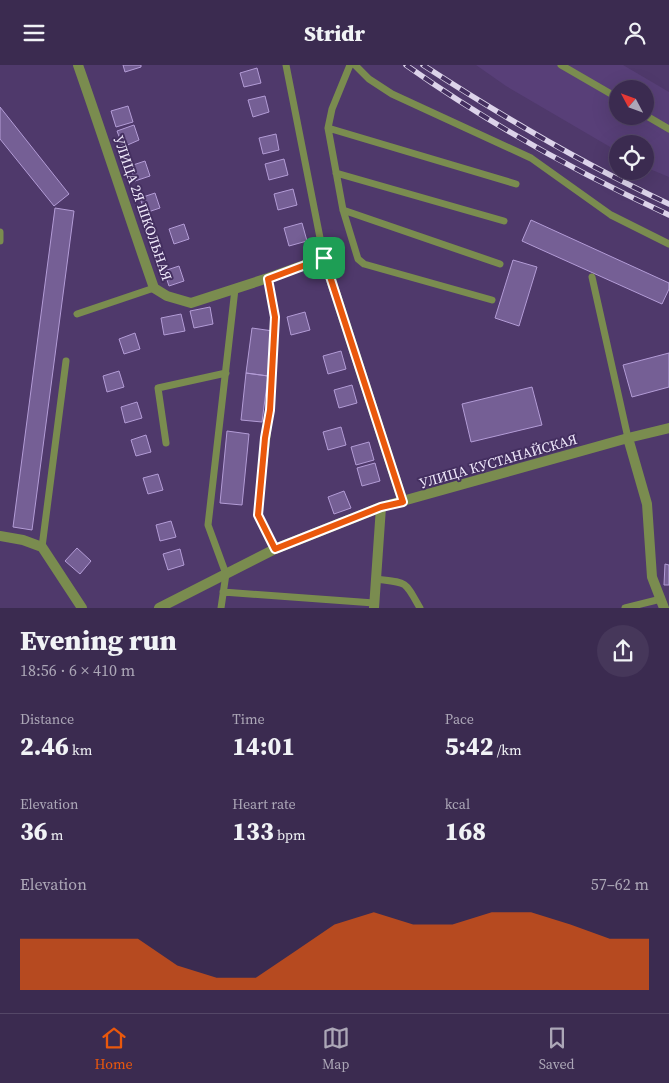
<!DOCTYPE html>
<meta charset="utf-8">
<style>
body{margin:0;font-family:"Source Serif 4",serif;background:#46375a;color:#f1f3f6;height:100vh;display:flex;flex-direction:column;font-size:19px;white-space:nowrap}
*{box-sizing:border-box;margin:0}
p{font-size:16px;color:#aca7b7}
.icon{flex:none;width:28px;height:28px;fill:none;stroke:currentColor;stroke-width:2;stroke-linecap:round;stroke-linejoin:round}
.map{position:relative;height:543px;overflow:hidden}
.sheet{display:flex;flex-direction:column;background:#3b2b50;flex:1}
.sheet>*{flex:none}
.needle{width:32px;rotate:311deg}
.tools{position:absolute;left:609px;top:15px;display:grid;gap:10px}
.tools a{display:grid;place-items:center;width:45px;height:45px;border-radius:50%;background:#3b2b50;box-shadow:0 5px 20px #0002,0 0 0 1px #544767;font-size:25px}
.pin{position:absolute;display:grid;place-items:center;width:42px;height:42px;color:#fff;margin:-21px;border-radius:10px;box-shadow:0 2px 8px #0006}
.round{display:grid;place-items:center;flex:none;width:52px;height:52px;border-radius:26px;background:#46375a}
.headline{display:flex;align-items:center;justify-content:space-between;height:85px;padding:0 20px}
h1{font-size:28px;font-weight:800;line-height:38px}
.metrics{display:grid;grid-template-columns:repeat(3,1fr);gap:8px;height:85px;padding:5px 20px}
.metrics div{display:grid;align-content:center}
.metrics b{font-size:25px;font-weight:800}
.metrics small{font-size:14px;font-weight:400}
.metrics p{font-size:14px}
.chart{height:140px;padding:10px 20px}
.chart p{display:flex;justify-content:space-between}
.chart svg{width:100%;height:90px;margin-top:5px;fill:#ea580c;opacity:.7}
header{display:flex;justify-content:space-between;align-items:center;height:65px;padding:0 20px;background:#3b2b50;font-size:22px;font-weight:800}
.tabs{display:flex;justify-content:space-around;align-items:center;height:70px;border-top:1px solid #544767;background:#3b2b50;font-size:14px;color:#aca7b7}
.tabs a{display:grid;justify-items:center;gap:2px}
.tabs .on{color:#ea580c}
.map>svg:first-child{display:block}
.built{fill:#583f78;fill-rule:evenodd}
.building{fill:#755f95;stroke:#b39cd6}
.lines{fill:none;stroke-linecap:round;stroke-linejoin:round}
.path{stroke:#9383a8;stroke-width:2;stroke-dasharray:2.5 2.5;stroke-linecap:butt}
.service{stroke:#7a8c4f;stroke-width:7}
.minor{stroke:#7a8c4f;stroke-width:10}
.rail-casing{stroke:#dcd3ea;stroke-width:5.5}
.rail{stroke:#442f60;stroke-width:4;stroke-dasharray:11;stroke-linecap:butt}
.route-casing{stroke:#fff;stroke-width:10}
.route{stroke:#ea580c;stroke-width:6}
.labels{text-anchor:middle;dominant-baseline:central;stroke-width:4;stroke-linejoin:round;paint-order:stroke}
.street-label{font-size:14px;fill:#f0e9fc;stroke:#442f60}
</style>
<header><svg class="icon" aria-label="menu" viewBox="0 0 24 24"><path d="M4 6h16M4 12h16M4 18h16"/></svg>Stridr<svg class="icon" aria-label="person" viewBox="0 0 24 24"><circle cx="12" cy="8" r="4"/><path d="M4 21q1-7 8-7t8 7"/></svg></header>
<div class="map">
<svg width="669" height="543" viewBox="0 0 669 543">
<rect width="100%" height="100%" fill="#4f396b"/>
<path class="built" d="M476 0H623L669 27V112L645 102V79H618L617 86 506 21ZM618 24H645V51H618Z"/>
<path class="building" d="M123 0H141V2L125 7Z
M257 3 261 18 244 22 240 8Z
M265 31 269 47 253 52 248 35Z
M128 41 133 57 116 62 111 46Z
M0 42 69 129 54 141 0 74Z
M134 60 139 75 123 82 117 66Z
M276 69 279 85 263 89 259 73Z
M284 94 288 110 269 115 265 99Z
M145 96 150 111 135 116 130 101Z
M293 124 297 140 278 145 274 129Z
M155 128 160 143 145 148 140 133Z
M55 143 74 146 32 465 13 462Z
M531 155 669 218V224L662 239 522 176Z
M302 158 307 176 289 181 284 163Z
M184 159 189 174 174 179 169 164Z
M513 195 537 202 519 261 495 253Z
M179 201 184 216 169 221 164 206Z
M210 242 213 259 194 263 190 246Z
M305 247 310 265 291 270 287 252Z
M181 249 185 266 164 270 161 253Z
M252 263 273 266 268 311 246 308Z
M135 268 140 284 124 289 119 274Z
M341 286 346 304 328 309 323 291Z
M669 288V322L632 332 623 300Z
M119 306 124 322 107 327 103 311Z
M246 308 268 311 262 357 241 355Z
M352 320 357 338 339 343 334 325Z
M532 322 542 360 471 377 462 339Z
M137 337 142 353 125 358 121 342Z
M341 362 346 380 328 385 323 367Z
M227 366 249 369 242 440 220 438Z
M146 370 151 387 136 391 131 375Z
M369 377 374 395 356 400 351 382Z
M375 398 380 416 362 421 357 403Z
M158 409 163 425 148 429 143 413Z
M344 426 351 443 334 449 328 432Z
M171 456 176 472 160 476 156 460Z
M77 483 91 496 80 509 65 496Z
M180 484 184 500 168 505 163 489Z
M665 499 669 500V520H664Z"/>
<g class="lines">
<path class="path" d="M270 223 275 252 270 335"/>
<path class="service" d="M286 0 324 193
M350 0 332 44 328 63 343 145 358 194 364 199 492 235
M355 0 369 14 392 29 531 93 611 150 669 179
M561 0 618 33
M645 50 669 64
M328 63 516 119
M336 108 504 156
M343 145 500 199
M0 167V176
M592 212 628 373
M77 249 154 223
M270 345 258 451 275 484
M166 378 158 323 226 308
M42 482 66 296
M376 514C408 518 404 515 420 543
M223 527 374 538
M221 543 226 509 208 460 235 224
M625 543 661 534"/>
<path class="minor" d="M78 0C104 74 128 149 154 223L167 231 191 238 268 213 324 193 403 437
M628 373 647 439 652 512 664 543
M0 471 23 475 42 482 82 543
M159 543 275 484 381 442 628 373 669 363
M374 543 381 442"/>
<defs>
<path id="rail" d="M406 0C488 58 578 108 669 150
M423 0C503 52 583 99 669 139"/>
</defs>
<use href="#rail" class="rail-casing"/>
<use href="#rail" class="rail"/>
</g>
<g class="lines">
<defs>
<path id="route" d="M324 193 403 437 381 442 275 484 258 450 265 373 270 345 275 252 268 214Z"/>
</defs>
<use href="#route" class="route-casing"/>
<use href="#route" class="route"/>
</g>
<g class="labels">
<g class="street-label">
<text transform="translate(143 143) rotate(71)">УЛИЦА 2Я ШКОЛЬНАЯ</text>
<text transform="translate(498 396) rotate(-16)">УЛИЦА КУСТАНАЙСКАЯ</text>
</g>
</g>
</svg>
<div class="tools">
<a><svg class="needle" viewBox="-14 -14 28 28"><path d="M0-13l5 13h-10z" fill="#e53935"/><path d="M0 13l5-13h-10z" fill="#aca7b7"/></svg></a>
<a><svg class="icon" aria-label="locate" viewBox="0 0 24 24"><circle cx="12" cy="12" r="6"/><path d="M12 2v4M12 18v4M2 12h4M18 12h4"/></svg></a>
</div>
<div class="pin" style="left:324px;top:193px;background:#1e9e55"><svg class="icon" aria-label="arrive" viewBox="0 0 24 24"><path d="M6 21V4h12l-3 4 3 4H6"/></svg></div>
</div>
<section class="sheet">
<div class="headline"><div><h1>Evening run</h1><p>18:56 · 6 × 410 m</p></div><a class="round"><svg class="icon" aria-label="share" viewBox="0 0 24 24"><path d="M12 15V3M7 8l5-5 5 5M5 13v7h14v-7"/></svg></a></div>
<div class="metrics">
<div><p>Distance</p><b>2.46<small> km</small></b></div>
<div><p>Time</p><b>14:01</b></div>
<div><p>Pace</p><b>5:42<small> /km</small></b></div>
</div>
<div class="metrics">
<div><p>Elevation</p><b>36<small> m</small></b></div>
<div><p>Heart rate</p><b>133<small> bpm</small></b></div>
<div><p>kcal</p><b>168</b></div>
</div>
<div class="chart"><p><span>Elevation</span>57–62 m</p>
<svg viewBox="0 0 160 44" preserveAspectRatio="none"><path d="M0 44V19L10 19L20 19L30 19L40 32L50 38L60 38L70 25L80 12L90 6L100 12L110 12L120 6L130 6L140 12L150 19L160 19V44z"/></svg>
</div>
</section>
<nav class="tabs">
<a class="on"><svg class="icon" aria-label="home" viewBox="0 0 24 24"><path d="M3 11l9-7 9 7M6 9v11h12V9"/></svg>Home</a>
<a><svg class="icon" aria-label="map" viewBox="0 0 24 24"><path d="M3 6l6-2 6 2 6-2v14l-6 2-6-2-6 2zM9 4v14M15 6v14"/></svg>Map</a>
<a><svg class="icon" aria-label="saved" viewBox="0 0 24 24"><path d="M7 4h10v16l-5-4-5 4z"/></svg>Saved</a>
</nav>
